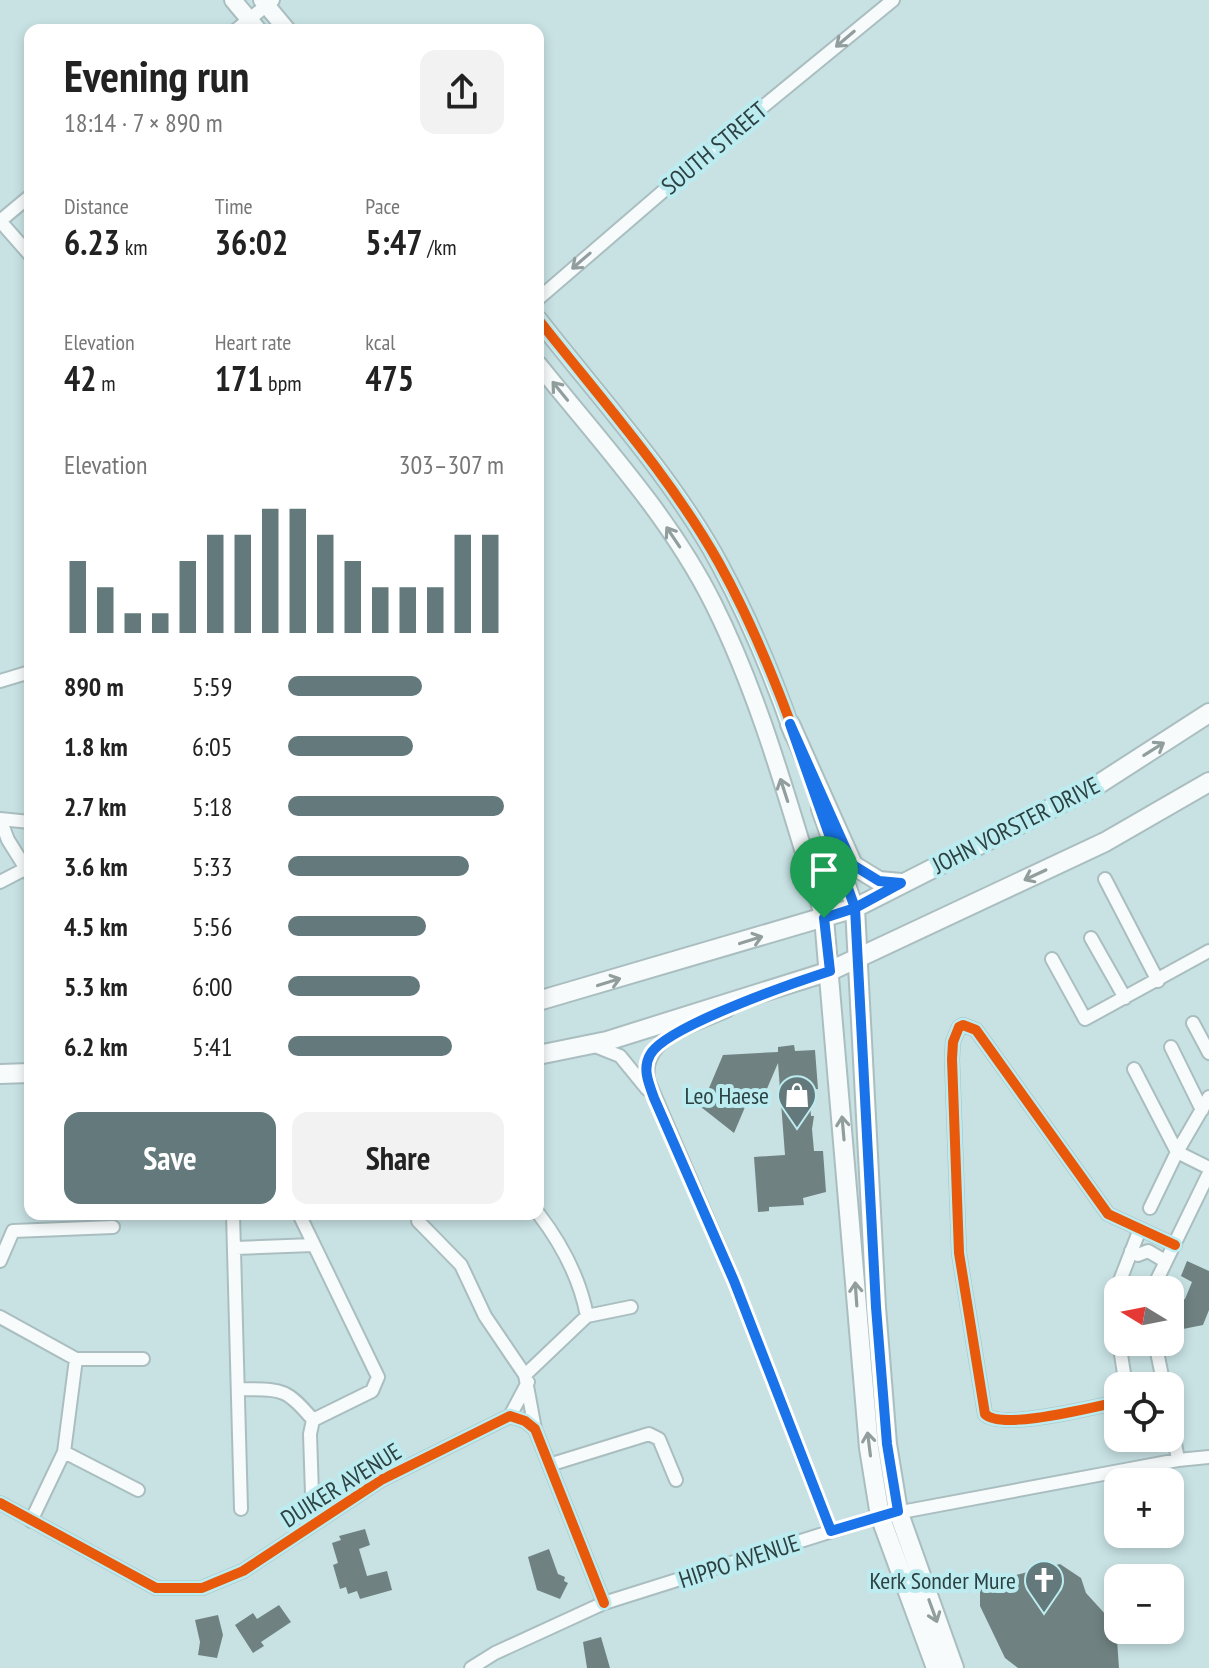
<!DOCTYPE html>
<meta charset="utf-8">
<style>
body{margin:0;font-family:"PT Sans Narrow",sans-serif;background:#f2f2f2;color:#222;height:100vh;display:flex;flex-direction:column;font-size:30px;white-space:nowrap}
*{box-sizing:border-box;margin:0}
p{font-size:26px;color:#767676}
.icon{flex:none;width:44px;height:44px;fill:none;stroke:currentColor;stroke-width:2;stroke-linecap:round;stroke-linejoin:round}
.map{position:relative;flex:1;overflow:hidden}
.panel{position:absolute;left:24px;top:24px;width:520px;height:1196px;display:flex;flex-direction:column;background:#fff;border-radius:16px;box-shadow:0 4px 12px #0003}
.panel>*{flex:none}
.needle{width:52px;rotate:280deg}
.controls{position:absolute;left:1104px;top:1276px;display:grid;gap:16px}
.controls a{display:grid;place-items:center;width:80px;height:80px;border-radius:16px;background:#fff;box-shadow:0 4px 12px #0003;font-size:40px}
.pin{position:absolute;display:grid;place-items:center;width:68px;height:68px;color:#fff;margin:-82px -34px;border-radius:50% 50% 50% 0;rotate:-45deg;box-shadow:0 0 8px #0007}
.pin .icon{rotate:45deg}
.round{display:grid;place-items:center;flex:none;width:84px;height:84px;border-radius:16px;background:#f2f2f2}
.headline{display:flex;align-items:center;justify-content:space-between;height:136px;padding:0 40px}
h1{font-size:44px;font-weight:800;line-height:60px}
.figures{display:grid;grid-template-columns:repeat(3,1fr);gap:12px;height:136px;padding:8px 40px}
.figures div{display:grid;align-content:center}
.figures b{font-size:34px;font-weight:800}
.figures small{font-size:22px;font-weight:400}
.figures p{font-size:22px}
.chart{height:224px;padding:16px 40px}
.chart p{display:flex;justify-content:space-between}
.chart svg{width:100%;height:144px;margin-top:8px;stroke:#63797b;stroke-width:6}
.button{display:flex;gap:16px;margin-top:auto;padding:16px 40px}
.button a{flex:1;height:92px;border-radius:16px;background:#63797b;color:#fff;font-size:32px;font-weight:800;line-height:92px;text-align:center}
.button a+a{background:#f2f2f2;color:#222}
ul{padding:0 40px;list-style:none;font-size:26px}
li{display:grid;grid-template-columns:128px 96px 1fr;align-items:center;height:60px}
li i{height:20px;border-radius:10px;background:#63797b}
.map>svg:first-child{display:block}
.building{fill:#6f8281}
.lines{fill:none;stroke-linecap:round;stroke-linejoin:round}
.minor-casing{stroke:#aabec0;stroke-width:16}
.tertiary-casing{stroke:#aabec0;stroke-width:20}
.secondary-casing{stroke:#aabec0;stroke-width:22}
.minor{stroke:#f7fbfb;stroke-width:12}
.tertiary{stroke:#f7fbfb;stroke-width:16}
.secondary{stroke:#f7fbfb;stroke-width:18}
.cycleway-casing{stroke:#bcecf0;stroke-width:15}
.cycleway{stroke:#e8590c;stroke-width:10}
.oneway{stroke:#929e9e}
.route-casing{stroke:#fff;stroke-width:16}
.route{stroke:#1a73e8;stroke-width:10}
.labels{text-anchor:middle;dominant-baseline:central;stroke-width:8;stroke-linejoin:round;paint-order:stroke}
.street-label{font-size:24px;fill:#2d4142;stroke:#bcecf0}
.poi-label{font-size:24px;fill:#2d4142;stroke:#bcecf0;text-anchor:end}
</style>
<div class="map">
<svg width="1209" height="1668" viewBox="0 0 1209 1668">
<rect width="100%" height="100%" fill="#c8e2e4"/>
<path class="building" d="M794 1045 795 1051 815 1050 818 1089 809 1090 811 1116H814L812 1129 814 1151H823L826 1192 803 1198 804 1205 769 1207V1211L758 1212 754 1157 785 1155 778 1063 763 1098 751 1093 734 1133 701 1107 723 1055 778 1052V1047Z
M1187 1261 1209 1271V1310L1203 1325 1183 1329 1178 1302 1185 1299 1192 1282 1181 1276Z
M365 1529 370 1545 359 1549 367 1576 387 1571 392 1590 360 1599 357 1591 348 1594 346 1587 340 1589 333 1565 338 1563 332 1543 341 1540 339 1536Z
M549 1549 558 1574 565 1577 564 1581 568 1583 560 1599 537 1590 528 1557Z
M1060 1564 1081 1578 1086 1593 1116 1626 1119 1668H1018L1005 1658 980 1606V1584Z
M279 1605 291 1622 261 1642 264 1646 253 1653 235 1625 253 1613 257 1619Z
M218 1615 223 1635 217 1658 198 1655 200 1642 195 1620Z
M601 1637 610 1668H587L583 1642Z"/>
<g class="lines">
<defs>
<path id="minor" d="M236 30 273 0
M0 221 30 255
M0 221 30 196
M538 299 726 137 893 0
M0 681 30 672
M30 822 0 819 8 840 30 875
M1105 879 1158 981
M0 882 25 869
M1091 938 1125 998
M1052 959 1085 1019 1209 951
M728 1010C697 1025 641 1036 648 1080L734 1281 831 1531
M1193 1023 1209 1053
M595 1046 620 1056 647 1089
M1171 1047 1202 1110
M1134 1069 1177 1152 1150 1208
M1209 1097 1177 1152 1209 1168
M538 1213C561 1243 580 1279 587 1316
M233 1214 241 1509
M299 1214 378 1377 372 1391 313 1420 310 1434 313 1524
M418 1221 461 1265 485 1316 525 1375 535 1429
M235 1248 313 1245
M1131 1251 1138 1255 1148 1251 1165 1261
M0 1261 13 1231 113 1227
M1152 1290 1209 1173
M0 1317 76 1359H143
M1118 1332 1114 1296 1140 1229
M1119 1342 1126 1386
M1155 1342 1164 1386
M525 1375 587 1316 631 1307
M238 1389C281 1390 285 1386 313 1420
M1118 1402C1093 1407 1001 1431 985 1414L959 1253 952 1059 953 1042 959 1027 963 1025 976 1030 1108 1214 1175 1245
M1170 1415 1178 1460
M510 1416 528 1382
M64 1452 138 1490
M549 1465 649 1434 659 1439 676 1480
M0 1503 156 1588H202L243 1571 381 1480 510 1416 525 1421 535 1429 604 1603
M31 1521 64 1452 76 1359
M471 1668 495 1653 604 1603 880 1516 1178 1460 1209 1457"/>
<path id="tertiary" d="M233 0 258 30
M262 0 287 30
M538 319C598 396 674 479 720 565 749 619 773 676 793 734
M538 364C599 440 669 515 713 603 763 703 791 813 824 918
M820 809 855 908"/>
<path id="secondary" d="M790 724 853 865 879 881 901 883
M855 908 876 1307 887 1444 898 1511 954 1668
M824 918 869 1448 880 1516 936 1668
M538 1001 855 908 1099 784 1209 713
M538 1055 607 1041 830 971 1105 842 1209 782
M0 1074 30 1073"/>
</defs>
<use href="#minor" class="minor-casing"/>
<use href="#tertiary" class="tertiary-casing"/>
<use href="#secondary" class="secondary-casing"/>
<use href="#minor" class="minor"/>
<use href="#tertiary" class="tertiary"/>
<use href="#secondary" class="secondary"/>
<defs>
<path id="cycleway" d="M538 319C600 398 670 476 719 563 779 671 814 793 855 908
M1118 1402C1093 1407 1001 1431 985 1414L959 1253 952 1059 953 1042 959 1027 963 1025 976 1030 1108 1214 1175 1245
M0 1503 156 1588H202L243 1571 381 1480 510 1416 525 1421 535 1429 604 1603"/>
</defs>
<use href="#cycleway" class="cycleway-casing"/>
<use href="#cycleway" class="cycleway"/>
</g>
<defs><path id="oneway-shaft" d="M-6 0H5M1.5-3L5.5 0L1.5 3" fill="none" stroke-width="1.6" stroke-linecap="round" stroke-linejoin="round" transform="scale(2)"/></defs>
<g class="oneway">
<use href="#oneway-shaft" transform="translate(845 39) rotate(140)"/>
<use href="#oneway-shaft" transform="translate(581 261) rotate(139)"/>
<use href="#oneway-shaft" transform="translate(560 391) rotate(-129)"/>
<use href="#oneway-shaft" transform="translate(673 537) rotate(-124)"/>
<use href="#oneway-shaft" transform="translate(1154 749) rotate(-32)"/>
<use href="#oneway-shaft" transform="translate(784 790) rotate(-108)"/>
<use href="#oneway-shaft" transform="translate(1035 875) rotate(155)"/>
<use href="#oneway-shaft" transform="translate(751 940) rotate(-17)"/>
<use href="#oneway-shaft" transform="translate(609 982) rotate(-17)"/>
<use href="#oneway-shaft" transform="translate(843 1128) rotate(-95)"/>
<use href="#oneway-shaft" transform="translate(856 1294) rotate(-94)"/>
<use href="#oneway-shaft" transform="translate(869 1444) rotate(-97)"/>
<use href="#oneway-shaft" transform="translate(933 1611) rotate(70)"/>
</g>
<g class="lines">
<defs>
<path id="route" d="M824 918 830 971C796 982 664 1027 650 1055 642 1069 649 1084 654 1098L734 1281 831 1531 898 1511 887 1444 876 1307 855 908 790 724 853 865 879 881 901 883 855 908 824 918"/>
</defs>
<use href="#route" class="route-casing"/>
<use href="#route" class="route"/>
</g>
<defs>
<symbol id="shop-pin" viewBox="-11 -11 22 30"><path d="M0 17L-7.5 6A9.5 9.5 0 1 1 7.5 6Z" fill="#63797b" stroke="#bcecf0"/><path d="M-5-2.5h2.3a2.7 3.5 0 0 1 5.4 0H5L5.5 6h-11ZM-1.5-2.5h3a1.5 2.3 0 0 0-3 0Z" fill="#fff"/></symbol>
<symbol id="church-pin" viewBox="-11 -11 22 30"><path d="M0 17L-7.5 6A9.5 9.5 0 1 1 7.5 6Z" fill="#63797b" stroke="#bcecf0"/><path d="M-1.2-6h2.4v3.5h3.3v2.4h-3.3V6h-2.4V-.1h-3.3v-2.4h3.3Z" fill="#fff"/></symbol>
</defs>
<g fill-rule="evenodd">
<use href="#shop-pin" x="775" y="1073" width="44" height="60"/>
<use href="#church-pin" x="1022" y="1558" width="44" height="60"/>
</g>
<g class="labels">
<g class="street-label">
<text transform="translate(714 148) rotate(-40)">SOUTH STREET</text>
<text transform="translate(1016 825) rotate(-27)">JOHN VORSTER DRIVE</text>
<text transform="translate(341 1485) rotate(-32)">DUIKER AVENUE</text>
<text transform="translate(739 1561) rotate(-18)">HIPPO AVENUE</text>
</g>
<g class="poi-label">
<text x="769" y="1095">Leo Haese</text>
<text x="1016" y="1580">Kerk Sonder Mure</text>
</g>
</g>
</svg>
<div class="controls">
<a><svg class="needle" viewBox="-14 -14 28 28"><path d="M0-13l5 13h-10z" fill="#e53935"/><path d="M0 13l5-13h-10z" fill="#767676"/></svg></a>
<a><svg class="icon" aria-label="locate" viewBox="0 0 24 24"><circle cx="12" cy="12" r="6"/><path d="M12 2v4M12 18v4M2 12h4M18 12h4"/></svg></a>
<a>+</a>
<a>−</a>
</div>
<div class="pin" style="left:824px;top:918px;background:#1e9e55"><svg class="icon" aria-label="arrive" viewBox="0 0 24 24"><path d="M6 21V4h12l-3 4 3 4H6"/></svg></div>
<section class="panel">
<div class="headline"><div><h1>Evening run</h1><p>18:14 · 7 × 890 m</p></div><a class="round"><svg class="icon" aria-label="share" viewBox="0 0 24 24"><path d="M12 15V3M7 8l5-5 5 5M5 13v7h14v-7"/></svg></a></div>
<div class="figures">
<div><p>Distance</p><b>6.23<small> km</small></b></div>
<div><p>Time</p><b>36:02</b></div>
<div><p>Pace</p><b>5:47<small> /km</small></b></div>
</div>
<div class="figures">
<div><p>Elevation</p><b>42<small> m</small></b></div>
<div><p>Heart rate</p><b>171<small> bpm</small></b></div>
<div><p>kcal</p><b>475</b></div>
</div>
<div class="chart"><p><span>Elevation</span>303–307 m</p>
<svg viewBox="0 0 160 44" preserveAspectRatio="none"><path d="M5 44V22M15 44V30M25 44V38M35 44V38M45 44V22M55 44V14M65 44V14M75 44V6M85 44V6M95 44V14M105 44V22M115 44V30M125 44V30M135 44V30M145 44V14M155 44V14"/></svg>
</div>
<ul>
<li><b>890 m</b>5:59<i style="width:62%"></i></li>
<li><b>1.8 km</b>6:05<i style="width:58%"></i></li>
<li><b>2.7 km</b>5:18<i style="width:100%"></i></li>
<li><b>3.6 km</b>5:33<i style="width:84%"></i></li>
<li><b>4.5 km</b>5:56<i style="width:64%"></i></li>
<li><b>5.3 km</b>6:00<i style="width:61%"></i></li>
<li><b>6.2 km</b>5:41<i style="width:76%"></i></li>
</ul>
<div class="button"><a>Save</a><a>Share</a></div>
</section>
</div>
